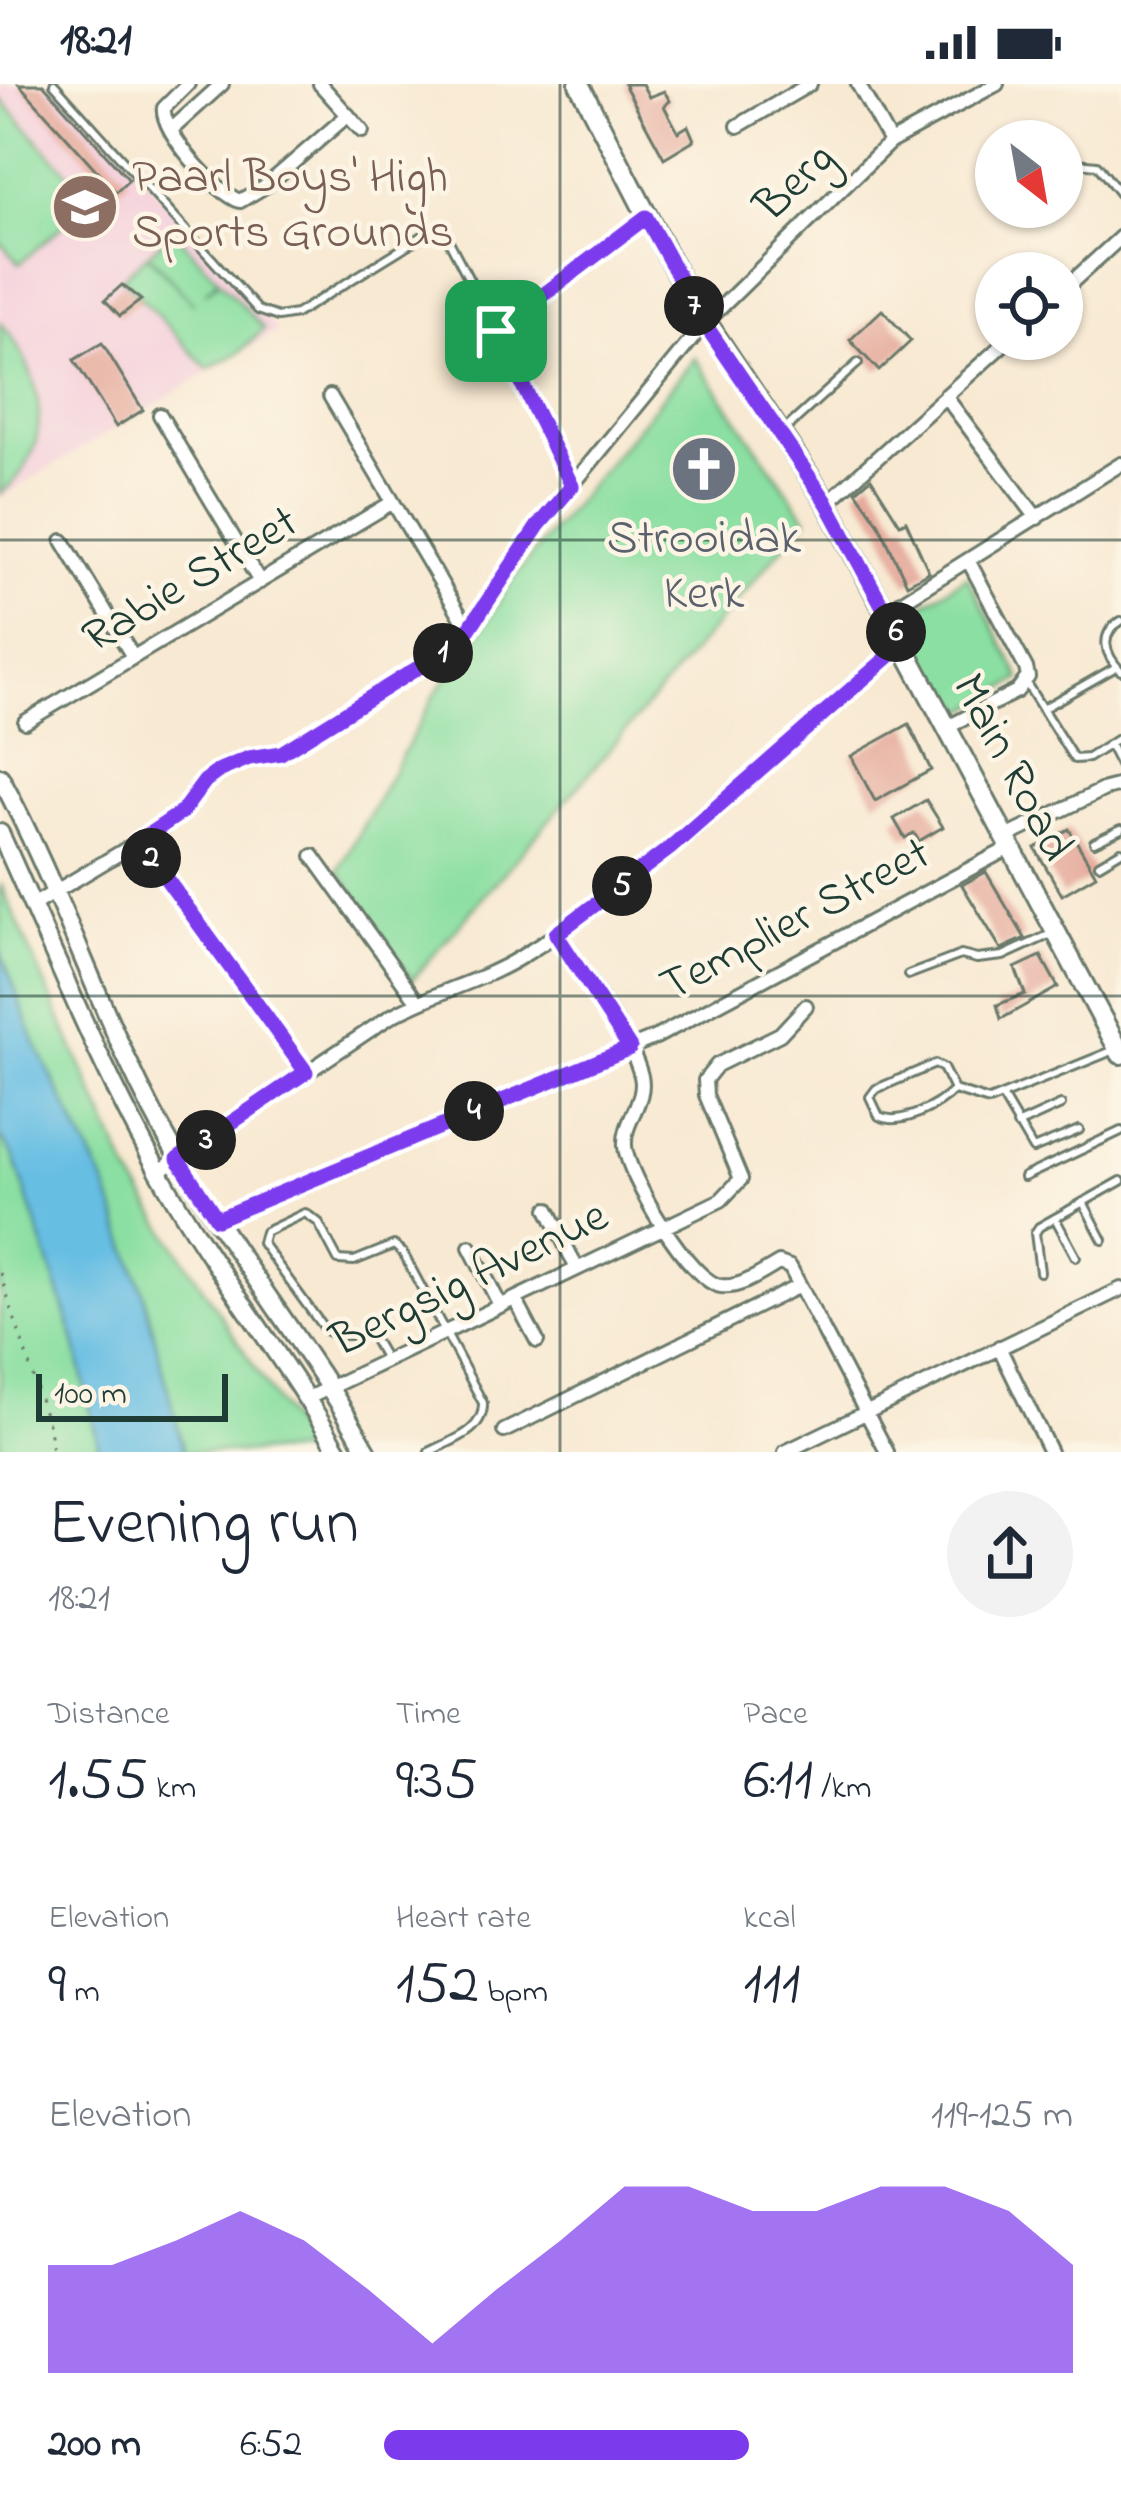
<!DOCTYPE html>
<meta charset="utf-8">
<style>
body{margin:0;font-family:"Indie Flower",sans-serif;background:#f2f2f3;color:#1f2937;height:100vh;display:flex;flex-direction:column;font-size:45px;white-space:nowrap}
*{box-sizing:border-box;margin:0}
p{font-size:39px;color:#747a83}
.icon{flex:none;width:66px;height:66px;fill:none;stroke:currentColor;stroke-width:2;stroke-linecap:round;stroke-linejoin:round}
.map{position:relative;height:1368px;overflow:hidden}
.drawer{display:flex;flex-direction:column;background:#fff;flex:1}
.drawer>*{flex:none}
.needle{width:78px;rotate:149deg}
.controls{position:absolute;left:975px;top:36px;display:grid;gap:24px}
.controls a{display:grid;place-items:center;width:108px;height:108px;border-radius:50%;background:#fff;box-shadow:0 3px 9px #0004;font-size:60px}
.scale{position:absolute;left:36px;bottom:30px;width:192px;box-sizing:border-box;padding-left:12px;border:6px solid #1f3d34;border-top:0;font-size:33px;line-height:42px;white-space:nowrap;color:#1f3d34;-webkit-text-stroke:9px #fcf5e5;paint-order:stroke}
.pin{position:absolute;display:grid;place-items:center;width:102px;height:102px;color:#fff;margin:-51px;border-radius:24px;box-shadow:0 6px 18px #0006}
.km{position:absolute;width:60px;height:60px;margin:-30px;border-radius:50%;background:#222;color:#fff;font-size:33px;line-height:60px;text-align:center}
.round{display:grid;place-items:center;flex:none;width:126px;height:126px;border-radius:63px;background:#f2f2f3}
.overview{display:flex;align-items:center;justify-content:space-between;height:204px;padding:0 48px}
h1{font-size:66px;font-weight:600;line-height:90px}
.metrics{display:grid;grid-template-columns:repeat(3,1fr);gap:18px;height:204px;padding:12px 48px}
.metrics div{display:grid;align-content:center}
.metrics b{font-size:60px;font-weight:600}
.metrics small{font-size:33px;font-weight:400}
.metrics p{font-size:33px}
.chart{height:336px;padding:24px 48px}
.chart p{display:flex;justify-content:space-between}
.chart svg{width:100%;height:216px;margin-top:12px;fill:#7c3aed;opacity:.7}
ul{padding:0 48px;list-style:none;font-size:39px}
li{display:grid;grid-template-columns:192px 144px 1fr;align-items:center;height:90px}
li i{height:30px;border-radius:15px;background:#7c3aed}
.status{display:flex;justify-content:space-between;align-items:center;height:84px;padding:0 60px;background:#fff;direction:ltr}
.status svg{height:33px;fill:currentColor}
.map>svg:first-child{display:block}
.built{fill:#f4cfdc}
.green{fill:#8bdfa2;stroke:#558e6b;stroke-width:3}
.water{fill:#66bee3;stroke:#427e8c;stroke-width:3}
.building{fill:#e5aa9c}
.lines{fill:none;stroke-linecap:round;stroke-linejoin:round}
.lane-casing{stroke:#6b796b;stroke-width:12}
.street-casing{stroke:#6b796b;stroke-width:18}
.secondary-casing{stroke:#6b796b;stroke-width:22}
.primary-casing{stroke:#6b796b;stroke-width:24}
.path{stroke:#6b796b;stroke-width:3;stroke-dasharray:3 9;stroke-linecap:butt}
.lane{stroke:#fff;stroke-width:6}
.street{stroke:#fff;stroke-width:12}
.secondary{stroke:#fff;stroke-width:16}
.primary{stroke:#fff;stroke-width:18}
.route-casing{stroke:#fff;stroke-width:24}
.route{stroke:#7c3aed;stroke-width:15}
.grid{fill:none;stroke:#1f3d34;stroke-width:3;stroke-opacity:0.55}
.labels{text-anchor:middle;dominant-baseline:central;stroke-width:9;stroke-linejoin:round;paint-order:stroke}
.education-label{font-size:48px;fill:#785e54;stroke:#fcf5e5;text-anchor:start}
.street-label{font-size:48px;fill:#1f3d34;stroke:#fcf5e5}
.worship-label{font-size:48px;fill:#5b616d;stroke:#fcf5e5}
</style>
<div class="status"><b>18:21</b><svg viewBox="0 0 49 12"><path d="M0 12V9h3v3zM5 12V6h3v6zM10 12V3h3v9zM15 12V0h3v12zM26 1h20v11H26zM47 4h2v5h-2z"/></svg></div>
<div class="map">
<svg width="1121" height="1368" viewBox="0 0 1121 1368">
<rect width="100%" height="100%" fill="#fcf5e5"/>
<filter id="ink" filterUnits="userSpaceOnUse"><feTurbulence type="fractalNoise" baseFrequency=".00833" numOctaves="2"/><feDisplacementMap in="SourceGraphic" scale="24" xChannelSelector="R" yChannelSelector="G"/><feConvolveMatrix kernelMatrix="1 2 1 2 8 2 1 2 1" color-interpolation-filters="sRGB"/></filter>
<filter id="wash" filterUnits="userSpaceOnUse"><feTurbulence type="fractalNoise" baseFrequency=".004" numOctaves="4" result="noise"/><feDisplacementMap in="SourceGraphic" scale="48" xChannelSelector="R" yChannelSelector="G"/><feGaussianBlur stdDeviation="2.7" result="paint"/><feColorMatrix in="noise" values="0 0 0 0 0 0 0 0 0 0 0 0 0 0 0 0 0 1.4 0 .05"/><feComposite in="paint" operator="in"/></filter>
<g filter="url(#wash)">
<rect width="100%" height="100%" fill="#f8e9d2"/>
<path class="built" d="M0 0H64L277 247 0 414Z"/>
<path class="green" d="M0 14 92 116 19 180 0 158Z
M173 147 218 195 205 209 219 197 264 245 240 268 208 285 122 194 147 171 194 220 148 170Z
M0 238C44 289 59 364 0 410Z
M695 274 807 435 412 896 339 786 437 607 475 557 513 494Z
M967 492 1021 595 954 634 900 536Z
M0 799 129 1089 309 1368H184L143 1208 106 1102 36 961 0 866Z
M0 1052 14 1073 74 1254 100 1368H0Z"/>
<path class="water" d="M0 866 36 961 106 1102 143 1208 184 1368H100L74 1254 14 1073 0 1052Z"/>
<g id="blocks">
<path class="building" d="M19 0H43L129 96 116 108Z
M624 0H642L649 13 664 7 670 17 664 22 678 48 688 42 694 56 664 74Z
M122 201 141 216 120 232 105 216Z
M882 226 911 257 879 287 850 256Z
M102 259 143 326 116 343 74 276Z
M871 394 900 440 906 437 929 488 907 500 879 440 856 407Z
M909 640 931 686 875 717 851 672Z
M926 716 943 743 919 757 914 749 905 754 894 735Z
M1069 745 1096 791 1062 811 1035 764Z
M986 788 1025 854 1001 865 962 801Z
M1041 872 1058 903 1001 935 997 921 1025 910 1015 884Z"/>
</g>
</g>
<g filter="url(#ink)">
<use href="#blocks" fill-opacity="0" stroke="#6b796b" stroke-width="3"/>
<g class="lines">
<defs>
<path id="lane" d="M54 0 258 226 278 233 296 230 424 151 437 149 449 157 496 247
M1077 79 1097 81 1121 111
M783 347 858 279
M1121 537C1099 550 1104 570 1121 587
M1026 599 1074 675 1088 674 1121 653
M1042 625 1116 583
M1110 662 1121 683
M1094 758 1121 745
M1099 780 1121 767
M908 891 961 871 977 875 1003 872 1051 850
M954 1006C938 1022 900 1043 879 1032L870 1013 876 1005 935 980 943 984 954 1006 989 1017 1112 967
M1003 1014 1033 1065 1079 1046
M1017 1041 1061 1021
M1024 1093 1121 1047
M1083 1118 1103 1156
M1055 1134 1076 1173
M1040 1188 1035 1149 1039 1143 1121 1097
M385 1275 371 1251H336L325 1246 262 1159 265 1148 305 1129 318 1138 338 1176 354 1177 394 1161 403 1169 483 1319C484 1348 452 1356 429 1368"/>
<path id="street" d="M188 0 164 24C160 46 217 110 240 117L267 101 348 31
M320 0 362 47
M738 42 810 0
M171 46 222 0
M890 58 997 0
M1062 207 1121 153
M330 312 469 546
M945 312 1037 434
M160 331 260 498
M572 402 496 247 646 133
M827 419 1009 255
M63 457 133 573
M885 528 1121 380
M25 638 393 418
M946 644 1017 607 1028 593 1026 584 968 476
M1004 754 1105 705 1121 701
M138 757 306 988
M313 772 417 917
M33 821 168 740C184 727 192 709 207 695 229 675 254 676 281 669L453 562 469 546 538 443 705 239 890 58 858 0
M556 850C581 888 630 949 641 992 647 1017 623 1037 625 1062 627 1091 690 1198 721 1202 740 1205 763 1188 779 1179L790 1183 887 1368
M158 1088 388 934C430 909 479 899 521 873 658 788 780 666 903 561
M548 1125 577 1185
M217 1135 656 953 1009 764
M470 1163 500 1221
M515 1215 537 1257
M999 1263 1050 1368
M308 1314 721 1116 741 1095 706 1011 705 996 717 981 780 950 806 922
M504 1347 799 1202
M785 1368 1121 1205"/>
<path id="secondary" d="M0 693C67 817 107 954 179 1075 237 1176 311 1266 368 1368
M0 749C52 863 99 981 160 1090 214 1187 284 1272 339 1368"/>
<path id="primary" d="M579 0 687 209 827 419 1121 970"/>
</defs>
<use href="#lane" class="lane-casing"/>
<use href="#street" class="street-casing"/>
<use href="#secondary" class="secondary-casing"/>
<use href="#primary" class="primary-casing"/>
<path class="path" d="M0 1189 49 1343 52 1368"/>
<use href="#lane" class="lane"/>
<use href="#street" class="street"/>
<use href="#secondary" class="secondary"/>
<use href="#primary" class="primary"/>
</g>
</g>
<g class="lines" filter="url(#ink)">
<defs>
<path id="route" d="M646 133 704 239 827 419 903 560 670 764 556 850 630 964 217 1135 178 1075 306 988 139 757 182 728 205 697 220 686 249 674 281 669 453 562 469 545 538 442 572 402 496 247Z"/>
</defs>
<use href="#route" class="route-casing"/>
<use href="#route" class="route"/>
</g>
<path class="grid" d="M560 0V1368M0 456H1121M0 912H1121"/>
<defs>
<symbol id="school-disc" viewBox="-11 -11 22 22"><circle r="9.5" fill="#8d6e63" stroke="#fcf5e5"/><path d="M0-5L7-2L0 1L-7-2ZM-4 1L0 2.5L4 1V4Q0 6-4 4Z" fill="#fff"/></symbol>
<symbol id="church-disc" viewBox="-11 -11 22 22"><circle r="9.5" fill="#6b7280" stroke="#fcf5e5"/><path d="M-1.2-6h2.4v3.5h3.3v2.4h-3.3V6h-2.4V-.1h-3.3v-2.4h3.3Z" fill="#fff"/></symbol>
</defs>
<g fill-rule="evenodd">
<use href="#school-disc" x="47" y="85" width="76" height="76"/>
<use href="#church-disc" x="666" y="347" width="76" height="76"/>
</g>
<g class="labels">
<g class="education-label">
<text x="132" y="95">Paarl Boys' High<tspan x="132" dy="55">Sports Grounds</tspan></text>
</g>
<g class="street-label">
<text transform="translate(796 99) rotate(-44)">Berg</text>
<text transform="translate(191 497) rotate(-31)">Rabie Street</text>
<text transform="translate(1011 684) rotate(62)">Main Road</text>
<text transform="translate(796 837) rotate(-28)">Templier Street</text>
<text transform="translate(470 1196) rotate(-26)">Bergsig Avenue</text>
</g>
<g class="worship-label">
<text x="704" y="456">Strooidak<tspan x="704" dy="55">Kerk</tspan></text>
</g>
</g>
</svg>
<div class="controls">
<a><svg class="needle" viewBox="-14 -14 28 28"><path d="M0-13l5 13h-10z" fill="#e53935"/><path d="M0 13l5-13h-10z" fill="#747a83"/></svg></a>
<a><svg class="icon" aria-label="locate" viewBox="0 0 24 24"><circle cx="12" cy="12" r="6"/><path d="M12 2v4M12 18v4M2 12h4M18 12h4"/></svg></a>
</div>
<div class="scale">100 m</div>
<div class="pin" style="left:496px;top:247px;background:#1e9e55"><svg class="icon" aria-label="arrive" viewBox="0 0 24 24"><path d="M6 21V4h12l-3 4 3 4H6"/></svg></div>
<b class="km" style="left:443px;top:569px">1</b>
<b class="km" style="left:151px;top:774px">2</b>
<b class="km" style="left:206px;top:1056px">3</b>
<b class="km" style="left:474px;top:1027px">4</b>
<b class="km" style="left:622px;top:802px">5</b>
<b class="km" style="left:896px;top:548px">6</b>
<b class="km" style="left:694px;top:222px">7</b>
</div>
<section class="drawer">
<div class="overview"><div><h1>Evening run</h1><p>18:21</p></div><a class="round"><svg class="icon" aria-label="share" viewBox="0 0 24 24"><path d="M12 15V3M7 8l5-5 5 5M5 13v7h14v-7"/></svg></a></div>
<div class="metrics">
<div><p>Distance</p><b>1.55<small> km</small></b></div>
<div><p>Time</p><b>9:35</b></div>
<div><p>Pace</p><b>6:11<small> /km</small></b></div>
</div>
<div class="metrics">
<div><p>Elevation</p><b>9<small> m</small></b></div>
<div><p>Heart rate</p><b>152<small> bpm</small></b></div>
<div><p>kcal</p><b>111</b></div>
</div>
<div class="chart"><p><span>Elevation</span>119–125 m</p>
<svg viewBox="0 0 160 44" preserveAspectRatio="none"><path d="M0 44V22L10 22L20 17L30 11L40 17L50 27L60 38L70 27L80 17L90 6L100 6L110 11L120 11L130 6L140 6L150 11L160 22V44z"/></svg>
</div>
<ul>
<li><b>200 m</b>6:52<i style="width:53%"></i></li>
</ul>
</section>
